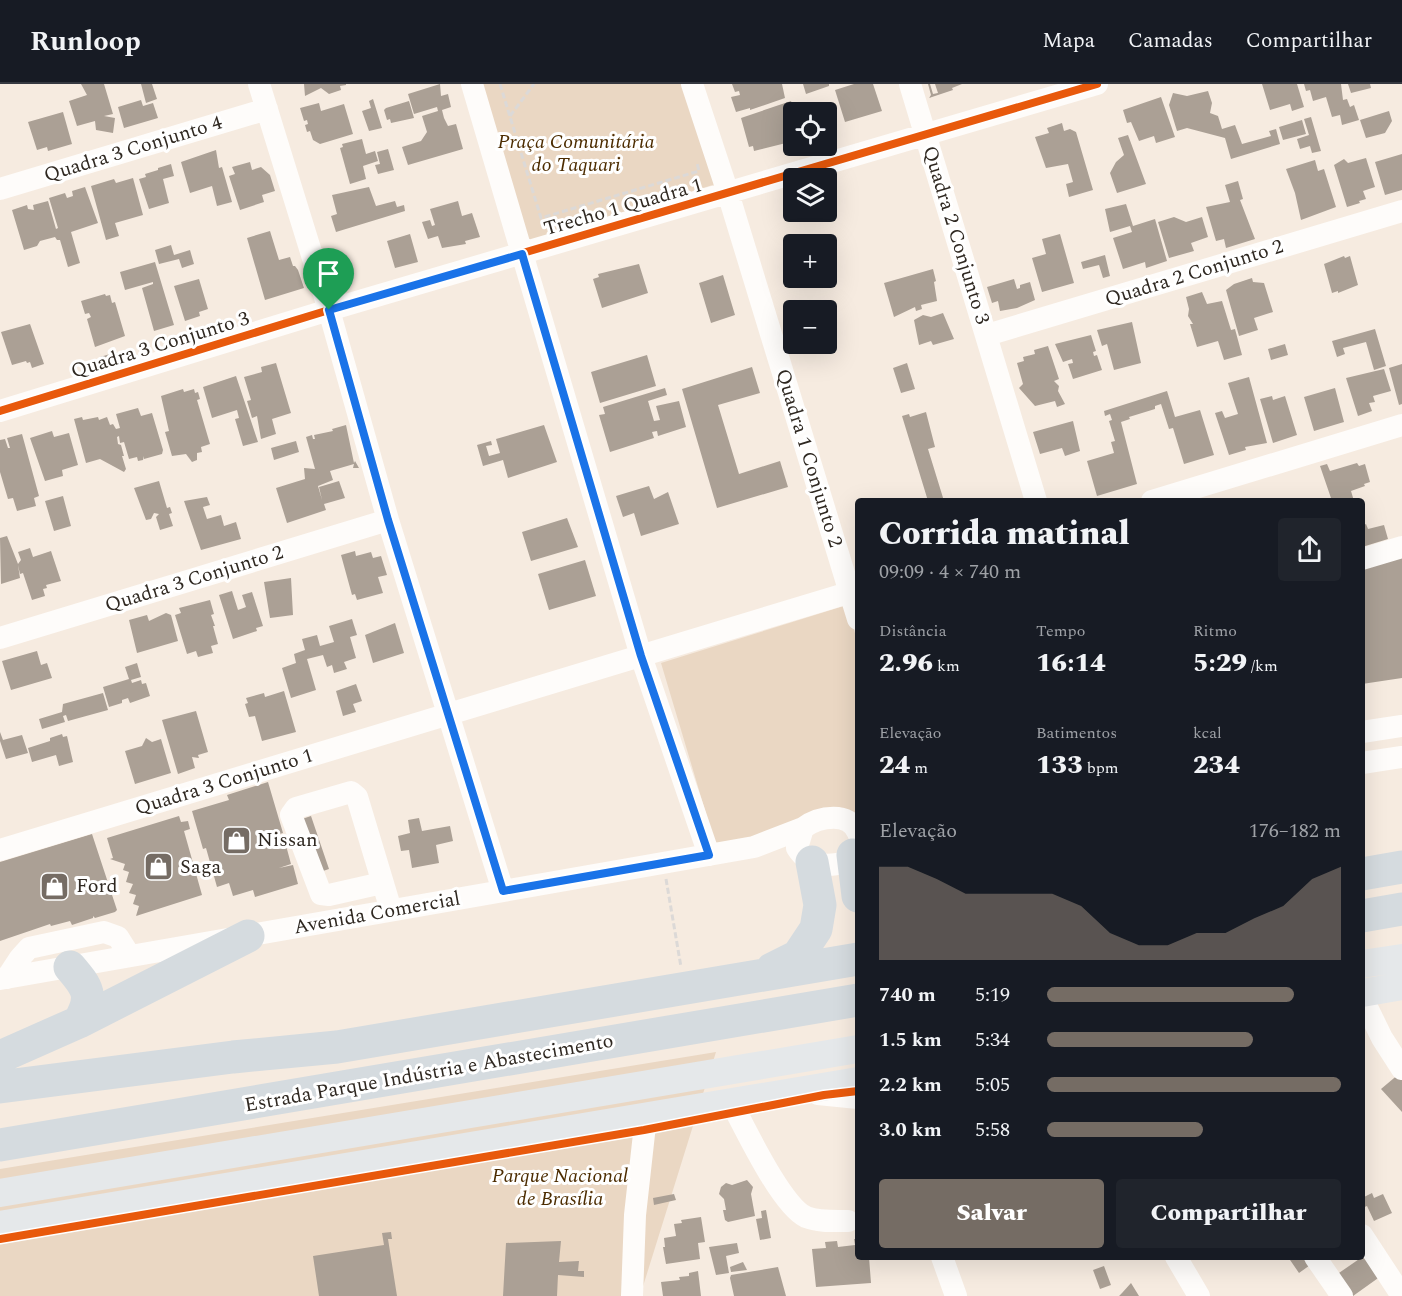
<!DOCTYPE html>
<html lang="pt">
<meta charset="utf-8">
<style>
body{margin:0;font-family:Spectral,serif;background:#20242c;color:#f1f3f6;height:100vh;display:flex;flex-direction:column;font-size:22px;white-space:nowrap}
*{box-sizing:border-box;margin:0}
p{font-size:20px;color:#9ea1a6}
.icon{flex:none;width:33px;height:33px;fill:none;stroke:currentColor;stroke-width:2;stroke-linecap:round;stroke-linejoin:round}
.map{position:relative;flex:1;overflow:hidden}
.sheet{position:absolute;left:855px;top:414px;width:510px;height:762px;display:flex;flex-direction:column;background:#171b24;border-radius:6px;box-shadow:0 6px 24px #0002}
.sheet>*{flex:none}
.tools{position:absolute;left:783px;top:18px;display:grid;gap:12px}
.tools a{display:grid;place-items:center;width:54px;height:54px;border-radius:6px;background:#171b24;box-shadow:0 6px 24px #0002;font-size:30px}
.pin{position:absolute;display:grid;place-items:center;width:51px;height:51px;color:#fff;margin:-62px -26px;border-radius:50% 50% 50% 0;rotate:-45deg;box-shadow:0 0 6px #0007}
.pin .icon{rotate:45deg}
.round{display:grid;place-items:center;flex:none;width:63px;height:63px;border-radius:6px;background:#20242c}
.headline{display:flex;align-items:center;justify-content:space-between;height:102px;padding:0 24px}
h1{font-size:33px;font-weight:800;line-height:45px}
.metrics{display:grid;grid-template-columns:repeat(3,1fr);gap:9px;height:102px;padding:6px 24px}
.metrics div{display:grid;align-content:center}
.metrics b{font-size:26px;font-weight:800}
.metrics small{font-size:16px;font-weight:400}
.metrics p{font-size:16px}
.chart{height:168px;padding:12px 24px}
.chart p{display:flex;justify-content:space-between}
.chart svg{width:100%;height:108px;margin-top:6px;fill:#756c64;opacity:.7}
.primary-button{display:flex;gap:12px;margin-top:auto;padding:12px 24px}
.primary-button a{flex:1;height:69px;border-radius:6px;background:#756c64;color:#fff;font-size:24px;font-weight:800;line-height:69px;text-align:center}
.primary-button a+a{background:#20242c;color:#f1f3f6}
ul{padding:0 24px;list-style:none;font-size:20px}
li{display:grid;grid-template-columns:96px 72px 1fr;align-items:center;height:45px}
li i{height:15px;border-radius:8px;background:#756c64}
header{display:flex;align-items:center;gap:36px;box-sizing:border-box;height:84px;padding:0 30px;background:#171b24;border-bottom:2px solid #363941}
header strong{font-size:28px}
nav{display:flex;gap:33px;margin-inline-start:auto;font-size:21px}
.map>svg:first-child{display:block}
.green{fill:#ead7c3}
.building{fill:#aba095}
.lines{fill:none;stroke-linecap:round;stroke-linejoin:round}
.path{stroke:#dcd9d7;stroke-width:3;stroke-dasharray:6 3;stroke-linecap:butt}
.minor{stroke:#fefcfa;stroke-width:22}
.major{stroke:#e5e8ea;stroke-width:28}
.highway{stroke:#d5dbdf;stroke-width:33}
.cycleway-casing{stroke:#fff;stroke-width:11}
.cycleway{stroke:#e8590c;stroke-width:8}
.route-casing{stroke:#fff;stroke-width:12}
.route{stroke:#1a73e8;stroke-width:8}
.labels{text-anchor:middle;dominant-baseline:central;stroke-width:6;stroke-linejoin:round;paint-order:stroke}
.park-label{font-size:20px;font-style:italic;fill:#4c2c00;stroke:#fff}
.street-label{font-size:20px;fill:#2f2821;stroke:#fff}
.poi-label{font-size:20px;fill:#2f2821;stroke:#fff;text-anchor:start}
</style>
<header>
<strong>Runloop</strong>
<nav><a>Mapa</a><a>Camadas</a><a>Compartilhar</a></nav>
</header>
<div class="map">
<svg width="1402" height="1212" viewBox="0 0 1402 1212">
<rect width="100%" height="100%" fill="#f6ebe0"/>
<path class="green" d="M482 0H686L716 100 529 157Z
M847 521 858 560V731C810 733 762 750 716 763L661 579Z
M716 968 640 1212H0V1085Z"/>
<path class="building" d="M81 0H104L113 30 104 32 115 34 113 49 96 46 95 37 77 42 69 17 87 11Z
M141 0H152L157 15 146 19Z
M304 0H346V1L340 2 341 6 329 10 321 4 305 12Z
M440 0 441 12 448 10 451 23 442 26 444 34 448 42 456 40 463 65 408 81 402 63 421 57 427 48 422 32 438 27 437 23 414 30 408 10Z
M732 0H782L785 14 750 26V24L736 28 731 13 740 11 739 7 735 8Z
M803 0H829V2L806 10Z
M854 0H873L882 27 845 38 835 6Z
M928 0H930L933 10 938 9 935 0H962L952 4 953 6 929 14 931 11Z
M1262 0H1297L1304 23 1292 27 1290 20 1270 26Z
M1304 0H1341L1343 16 1347 15 1350 23 1354 21 1359 36 1342 41 1340 31 1332 33 1326 13 1313 17 1310 6 1306 7Z
M1348 0H1370L1371 4 1351 9Z
M1208 7 1212 19 1210 29 1218 32 1222 45 1235 41 1242 60 1271 52 1269 47 1276 45 1280 60 1231 75 1225 54 1187 44 1177 47 1169 21 1173 9 1187 12Z
M1161 13 1175 53 1156 59 1154 52 1139 57 1131 38 1127 39 1123 26Z
M373 15 382 44 369 47 362 27 371 24 369 17Z
M141 16 143 22 153 19 158 34 124 44 118 23Z
M409 17 414 34 391 39 390 35 387 36 384 26 386 24Z
M791 17 795 28 794 57 754 67 753 62 749 63 741 34Z
M319 19 321 27 344 20 353 50 320 60 313 56 310 47 307 48 305 41 308 40 307 36 304 37 300 24Z
M1389 27 1392 37 1385 49 1366 54 1360 36Z
M63 28 72 60 48 67 47 63 37 66 28 38Z
M1311 33 1321 67 1312 69 1310 62 1300 65 1297 55 1309 51 1304 35Z
M1302 36 1306 50 1283 56 1279 43Z
M1062 39 1064 47 1070 45 1076 48 1093 106 1069 113 1066 100 1073 98 1068 80 1046 84 1035 53 1049 49 1047 44Z
M1128 51 1146 100 1117 109 1110 89 1116 78 1124 71 1118 54Z
M362 55 366 70 375 67 378 77 363 82 366 95 350 100 340 64 343 63 342 60Z
M388 65 394 86 378 90 375 81 380 80 377 68Z
M216 66 219 84 222 83 232 118 217 122 212 102 190 109 181 78Z
M1402 70V106L1385 111 1375 78Z
M1366 74 1375 103 1363 107 1366 115 1359 117 1360 119 1347 123 1334 81 1344 75 1348 79Z
M1315 76 1318 87 1324 85 1336 123 1301 136 1295 109 1286 85Z
M250 78 252 86 261 83 270 91 275 107 262 111 264 118 240 126 229 92 235 90 232 83Z
M171 80 174 92 163 95 169 119 149 125 139 95 146 93 145 90 158 86V84Z
M133 94 143 131 115 139 119 152 106 156 91 102 114 95 116 99Z
M1238 97 1243 115 1240 116 1255 155 1226 164 1224 155 1216 157 1206 123 1230 118 1225 101Z
M85 103 98 139 71 148 80 179 68 183 60 156H57L55 153 40 157 37 162 24 166 12 126 27 121 28 125 34 126 33 121 48 117 56 145 58 144 49 114 65 109 67 114 73 112 72 107Z
M369 103 376 122 395 117 397 123 404 121 405 127 336 148 331 132 337 130 332 111Z
M458 117 462 132 472 129 480 153 465 157 466 160 442 164 438 152 428 155 422 138 430 136 432 142 435 141 430 125Z
M1126 120 1133 142 1155 135 1167 177 1146 184 1145 178 1123 185 1113 154 1132 148 1130 142 1110 148 1105 125Z
M1174 133 1186 138 1202 133 1208 153 1191 159 1194 167 1169 174 1158 138Z
M270 147 279 176 290 173 293 182H295L298 186 304 204 265 216 247 154Z
M410 150 418 178 395 184 387 157Z
M1060 150 1074 199 1042 208 1032 174 1046 170 1042 155Z
M171 161 174 171 190 166 194 180 182 184 179 175 159 180 155 166Z
M1105 171 1110 192 1103 194 1099 181 1083 185 1081 178Z
M1344 172 1345 174 1350 172 1358 201 1338 209V207L1332 209 1324 180Z
M155 178 174 241 154 247 142 204 153 200V198L125 206 120 188Z
M639 180 648 209 602 224 593 195 599 193 598 190Z
M933 185 936 197 934 198 937 217 921 221 922 225 916 227 915 223 894 233 884 199Z
M723 191 735 231 711 239 699 199Z
M1252 194 1253 198 1264 199 1273 228 1254 234 1258 246 1239 252 1226 206 1234 200Z
M199 195 208 225 199 228 200 232 185 237 174 202Z
M1014 195 1017 205 1020 204V201L1030 198 1035 216 1017 224 1000 227 998 217 992 219 987 203Z
M1202 208 1207 220 1222 217 1231 246 1235 245 1242 271 1224 276 1218 257 1197 263 1190 240H1193L1188 232 1189 225 1186 213Z
M105 210 106 212 110 211 112 219 115 218 125 252 95 263 87 235 91 233 89 229 85 230 81 217Z
M943 229 954 255 933 261 931 257 919 261 914 236 923 231 931 233Z
M1132 238 1141 279 1114 286 1107 260 1102 262 1097 246Z
M30 240 44 280 32 284 30 278 27 279 26 277 12 281 1 248Z
M1375 245 1386 282 1374 286 1366 258 1343 264 1345 270 1337 273 1332 257Z
M1091 251 1096 267 1093 268 1094 272 1097 271 1102 286 1073 295 1068 280 1073 279 1072 275 1063 278 1055 260Z
M1285 260 1288 271 1271 276 1268 265Z
M1048 262 1059 295 1054 297 1059 302 1058 307 1065 320 1057 323 1055 317 1035 322 1019 304 1023 300 1017 279 1024 277 1023 273 1035 270 1034 266Z
M117 268 118 273 101 278 100 273Z
M647 271 656 302 600 319 591 288Z
M276 279 291 329 272 335 276 350 261 355 257 332 252 334 247 317 251 316 244 293 262 288 261 283Z
M907 279 915 305 901 309 893 284Z
M1402 280V320L1399 321 1389 284Z
M752 283 760 309 718 321 739 390 780 377 788 403 717 424 682 305Z
M1384 285 1391 307 1373 312 1375 318 1369 319 1372 327 1358 332 1346 294Z
M236 292 258 358 243 362 235 335 239 334 237 326 212 334 203 303Z
M1249 293 1267 359 1245 363 1246 366 1229 371 1215 329 1222 327 1225 334 1238 330 1228 299Z
M665 304 667 311 648 317 654 337 660 336 656 322 679 317 686 343 658 352 657 347 652 348 654 354 610 368 599 331 605 330 603 323Z
M1335 304 1344 338 1314 347 1304 313Z
M183 305 184 308 194 305 195 309 198 308 200 315 197 316 210 360 201 363 202 368 197 369V376L192 378 186 370 172 372 165 348 169 347 161 312Z
M1167 307 1175 333 1200 326 1214 371 1184 380 1173 344 1169 345 1161 320 1155 322V325L1129 333 1130 335 1121 338 1137 400 1097 412 1087 377 1114 369 1111 358 1115 357 1109 337 1112 336 1110 330 1105 332 1104 327Z
M1272 312 1273 316 1285 312 1297 351 1273 359 1260 315Z
M138 324 141 332 152 329 163 366 162 370 144 375V372L143 376 138 377 137 373 129 375 124 358 120 359 119 352 117 353 118 360 121 361 124 372H122L126 385 124 388 100 375 86 379 74 335 82 333 83 336 98 333 99 336 107 333 110 341 113 340 116 345 120 344 116 330Z
M926 328 935 363 928 365 944 417H928L902 332 909 330 910 333Z
M1073 337 1080 367 1065 372 1062 364 1040 370 1033 348Z
M346 341 354 379 355 377 359 384H353L354 380 330 387 333 396 318 402 322 416 319 403 339 397 345 414 324 420 326 426 287 439 276 404 305 395 304 384 315 385 306 353 312 351 313 355H315L314 351 333 347 332 345Z
M544 341 557 378 508 394 503 376 483 382 477 361 491 357 492 361 486 362 489 372 500 369 496 355Z
M52 347 54 353 69 349 78 381 62 386 63 392 45 397 30 354Z
M22 350 39 412 34 414 36 422 17 427 13 414 8 415 0 388V356L5 355 8 364H10L7 354Z
M296 357 299 368 274 376 271 364Z
M1357 379 1359 382 1365 380 1370 398 1364 400 1365 402 1351 407 1354 417H1332L1320 382 1327 380 1330 387Z
M159 397 167 424 170 423 172 429 169 430 173 442 160 446 156 433 159 430 154 429 151 435 146 436 134 404Z
M649 402 654 415 668 408 679 440 641 452 634 429 623 433 616 412Z
M63 412 71 442 54 447 45 417Z
M207 413 210 421 203 423 207 435 221 431 224 442 236 438 241 455 201 466 184 417Z
M567 434 578 463 531 477 522 448Z
M1366 440 1368 445 1384 441 1388 455 1362 463V442Z
M7 452 18 480 21 476 18 468 30 464 33 473 51 467 61 497 46 501 47 504 43 505 45 512 32 516 23 489 20 490 18 481 20 494 1 500 0 454Z
M355 467 356 472 371 468 373 474 381 472 387 491 378 493 383 509 357 516 355 510 352 511 341 471Z
M1402 472V594L1362 600V484Z
M585 476 596 512 549 526 538 490Z
M291 494 293 531 270 534 264 498Z
M232 507 238 526 246 523 242 511 252 508 263 542 256 544 257 547 233 555 219 511Z
M210 516 214 530 211 531 215 542H213L218 560 211 562 213 569 198 573 196 567 187 570 175 531 181 529 179 524Z
M166 529 171 531 178 557 137 569 129 536 147 531 149 537Z
M352 535 357 551 350 553 356 574 344 578 347 585 334 589 332 581 327 583 323 571 307 575 316 606 291 614 282 584 296 579 294 570 305 566 302 555 317 551 320 562 334 558 329 542Z
M395 539 404 569 373 579 365 551Z
M37 567 41 581 47 579 52 594 11 606 2 577Z
M137 579 141 593 131 596 132 599 141 596 142 600 146 599 150 612 130 619 128 614 122 616V619L109 623 103 603 129 595 125 583Z
M356 600 362 617 353 620 356 628 343 632 336 607Z
M284 607 296 648 262 657 255 632 249 633 245 620 248 619 246 614 264 609 265 613Z
M103 609 108 626 68 637 66 631 63 632 65 638 42 645 39 635 62 628 63 620Z
M196 627 208 668 198 671 199 674 192 673 195 684 178 690 162 636Z
M0 648 3 656 22 651 28 669 6 675 0 657Z
M62 650 63 653 67 652 73 678 59 682 56 671 32 678 28 664 50 657V654Z
M146 654 152 658 161 655 171 689 135 700 125 667 142 662Z
M268 698 283 749 270 753 272 757 284 754 291 780 279 784 293 781 298 800 255 813 253 806 233 812 229 799 217 803 206 764 203 765 192 727 229 716 227 711Z
M179 732 181 738 188 737 190 745 184 747 202 811 136 832 139 822 133 820 136 811 129 809 133 800 126 798 129 788 123 786 125 780 110 775 113 774 107 754Z
M311 732 329 785 305 793 290 739Z
M419 734 422 747 450 742 453 757 436 761 439 779 412 784 409 766 401 767 398 752 410 749 408 736Z
M92 750 117 826 115 828 95 834 93 832V834L72 841 70 837 51 842 50 840 0 857V778Z
M1400 989 1402 992V1028L1381 1005Z
M747 1096 753 1103 751 1110 755 1132 728 1138 725 1136 723 1126H726L724 1115 719 1110 721 1103 726 1099 732 1101Z
M1372 1109 1374 1114 1383 1110 1392 1129 1374 1137 1367 1122 1362 1124V1114Z
M674 1110 676 1116 654 1121 653 1114Z
M766 1126 771 1154 760 1156 756 1135 762 1134 761 1127Z
M701 1133 705 1158 698 1159 700 1175 666 1180 663 1163H665L664 1154 676 1152 674 1140 682 1139 681 1136Z
M391 1148 392 1155H388L397 1212H319L313 1172 384 1161 382 1149Z
M854 1155H858V1173H869L871 1199 816 1203 812 1165 826 1164 825 1158 837 1157 838 1163 855 1161Z
M561 1157 559 1178 579 1177 578 1187H584V1193L558 1191 557 1212H503L506 1159Z
M737 1159 739 1169 726 1172 729 1189 716 1191 709 1163Z
M1365 1171 1381 1192 1353 1212 1336 1191Z
M1288 1173H1308L1313 1179 1299 1189Z
M743 1178 747 1186 731 1188 730 1183Z
M1104 1182 1111 1201 1100 1205 1093 1186Z
M778 1183 786 1212H734L730 1194 731 1191Z
M698 1187 701 1212H663L661 1198 680 1196 679 1193 689 1192V1189Z
M1131 1199 1139 1212H1119L1122 1209Z"/>
<g class="lines">
<path class="path" d="M500 0 541 134 699 87 697 79
M510 32 534 0
M666 795 681 883"/>
<path class="minor" d="M259 0 329 226 388 436 503 807
M472 0 641 572 709 771
M692 0 728 109 858 535
M910 0 1036 417
M0 105 267 25
M987 251 1402 127
M0 327 329 226 1097 0
M1152 417 1402 341
M1362 475 1402 463
M0 554 388 436
M1362 648 1402 642
M1362 679 1402 673
M858 762 848 777C828 784 809 783 797 764L803 744C819 732 850 727 858 749
M0 766 858 506
M382 799 329 811 321 810 291 731 296 724 351 708 357 713 391 826
M7 894 20 874 29 864 104 848 118 853 130 872
M0 895 754 763 803 744
M1362 913 1382 954 1402 985
M818 1010 858 1014
M731 1018C745 1044 781 1121 806 1133 819 1138 834 1137 848 1137
M1362 1151 1402 1212
M942 1173 956 1212
M1176 1173 1199 1212
M1315 1173 1342 1212
M632 1212 635 1131 646 1032"/>
<path class="major" d="M1362 880 1402 874
M1362 909 1402 902
M0 1109 858 965
M0 1141 858 997"/>
<path class="highway" d="M853 771 858 812
M1362 790 1402 783
M1362 832 1402 825
M70 883C88 904 94 912 79 938
M772 885 798 872 816 845 820 821 812 778
M0 973 79 938 248 852
M0 1003 233 973 337 963 858 875
M0 1061 858 916"/>
<defs>
<path id="cycleway" d="M0 327 329 226 1097 0
M0 1155 644 1046 824 1011 858 1007"/>
</defs>
<use href="#cycleway" class="cycleway-casing"/>
<use href="#cycleway" class="cycleway"/>
</g>
<g class="lines">
<defs>
<path id="route" d="M522 170 641 572 709 771 503 807 388 436 329 226Z"/>
</defs>
<use href="#route" class="route-casing"/>
<use href="#route" class="route"/>
</g>
<defs>
<symbol id="shop-square" viewBox="-11 -11 22 22"><rect x="-9" y="-9" width="18" height="18" rx="4" fill="#756c64" stroke="#fff"/><path d="M-5-2.5h2.3a2.7 3.5 0 0 1 5.4 0H5L5.5 6h-11ZM-1.5-2.5h3a1.5 2.3 0 0 0-3 0Z" fill="#fff"/></symbol>
</defs>
<g fill-rule="evenodd">
<use href="#shop-square" x="220" y="740" width="33" height="33"/>
<use href="#shop-square" x="142" y="766" width="33" height="33"/>
<use href="#shop-square" x="38" y="786" width="33" height="33"/>
</g>
<g class="labels">
<g class="park-label">
<text x="576" y="58">Praça Comunitária<tspan x="576" dy="23">do Taquari</tspan></text>
<text x="560" y="1092">Parque Nacional<tspan x="560" dy="23">de Brasília</tspan></text>
</g>
<g class="street-label">
<text transform="translate(133 65) rotate(-17)">Quadra 3 Conjunto 4</text>
<text transform="translate(623 123) rotate(-16)">Trecho 1 Quadra 1</text>
<text transform="translate(956 151) rotate(73)">Quadra 2 Conjunto 3</text>
<text transform="translate(1194 189) rotate(-17)">Quadra 2 Conjunto 2</text>
<text transform="translate(160 261) rotate(-17)">Quadra 3 Conjunto 3</text>
<text transform="translate(809 374) rotate(73)">Quadra 1 Conjunto 2</text>
<text transform="translate(194 495) rotate(-17)">Quadra 3 Conjunto 2</text>
<text transform="translate(224 698) rotate(-17)">Quadra 3 Conjunto 1</text>
<text transform="translate(377 829) rotate(-10)">Avenida Comercial</text>
<text transform="translate(429 989) rotate(-10)">Estrada Parque Indústria e Abastecimento</text>
</g>
<g class="poi-label">
<text x="257" y="756">Nissan</text>
<text x="180" y="783">Saga</text>
<text x="76" y="802">Ford</text>
</g>
</g>
</svg>
<div class="tools">
<a><svg class="icon" aria-label="locate" viewBox="0 0 24 24"><circle cx="12" cy="12" r="6"/><path d="M12 2v4M12 18v4M2 12h4M18 12h4"/></svg></a>
<a><svg class="icon" aria-label="layers" viewBox="0 0 24 24"><path d="M12 4l9 5-9 5-9-5zM3 14l9 5 9-5"/></svg></a>
<a>+</a>
<a>−</a>
</div>
<div class="pin" style="left:329px;top:226px;background:#1e9e55"><svg class="icon" aria-label="arrive" viewBox="0 0 24 24"><path d="M6 21V4h12l-3 4 3 4H6"/></svg></div>
<section class="sheet">
<div class="headline"><div><h1>Corrida matinal</h1><p>09:09 · 4 × 740 m</p></div><a class="round"><svg class="icon" aria-label="share" viewBox="0 0 24 24"><path d="M12 15V3M7 8l5-5 5 5M5 13v7h14v-7"/></svg></a></div>
<div class="metrics">
<div><p>Distância</p><b>2.96<small> km</small></b></div>
<div><p>Tempo</p><b>16:14</b></div>
<div><p>Ritmo</p><b>5:29<small> /km</small></b></div>
</div>
<div class="metrics">
<div><p>Elevação</p><b>24<small> m</small></b></div>
<div><p>Batimentos</p><b>133<small> bpm</small></b></div>
<div><p>kcal</p><b>234</b></div>
</div>
<div class="chart"><p><span>Elevação</span>176–182 m</p>
<svg viewBox="0 0 160 44" preserveAspectRatio="none"><path d="M0 44V6L10 6L20 11L30 17L40 17L50 17L60 17L70 22L80 33L90 38L100 38L110 33L120 33L130 27L140 22L150 11L160 6V44z"/></svg>
</div>
<ul>
<li><b>740 m</b>5:19<i style="width:84%"></i></li>
<li><b>1.5 km</b>5:34<i style="width:70%"></i></li>
<li><b>2.2 km</b>5:05<i style="width:100%"></i></li>
<li><b>3.0 km</b>5:58<i style="width:53%"></i></li>
</ul>
<div class="primary-button"><a>Salvar</a><a>Compartilhar</a></div>
</section>
</div>
